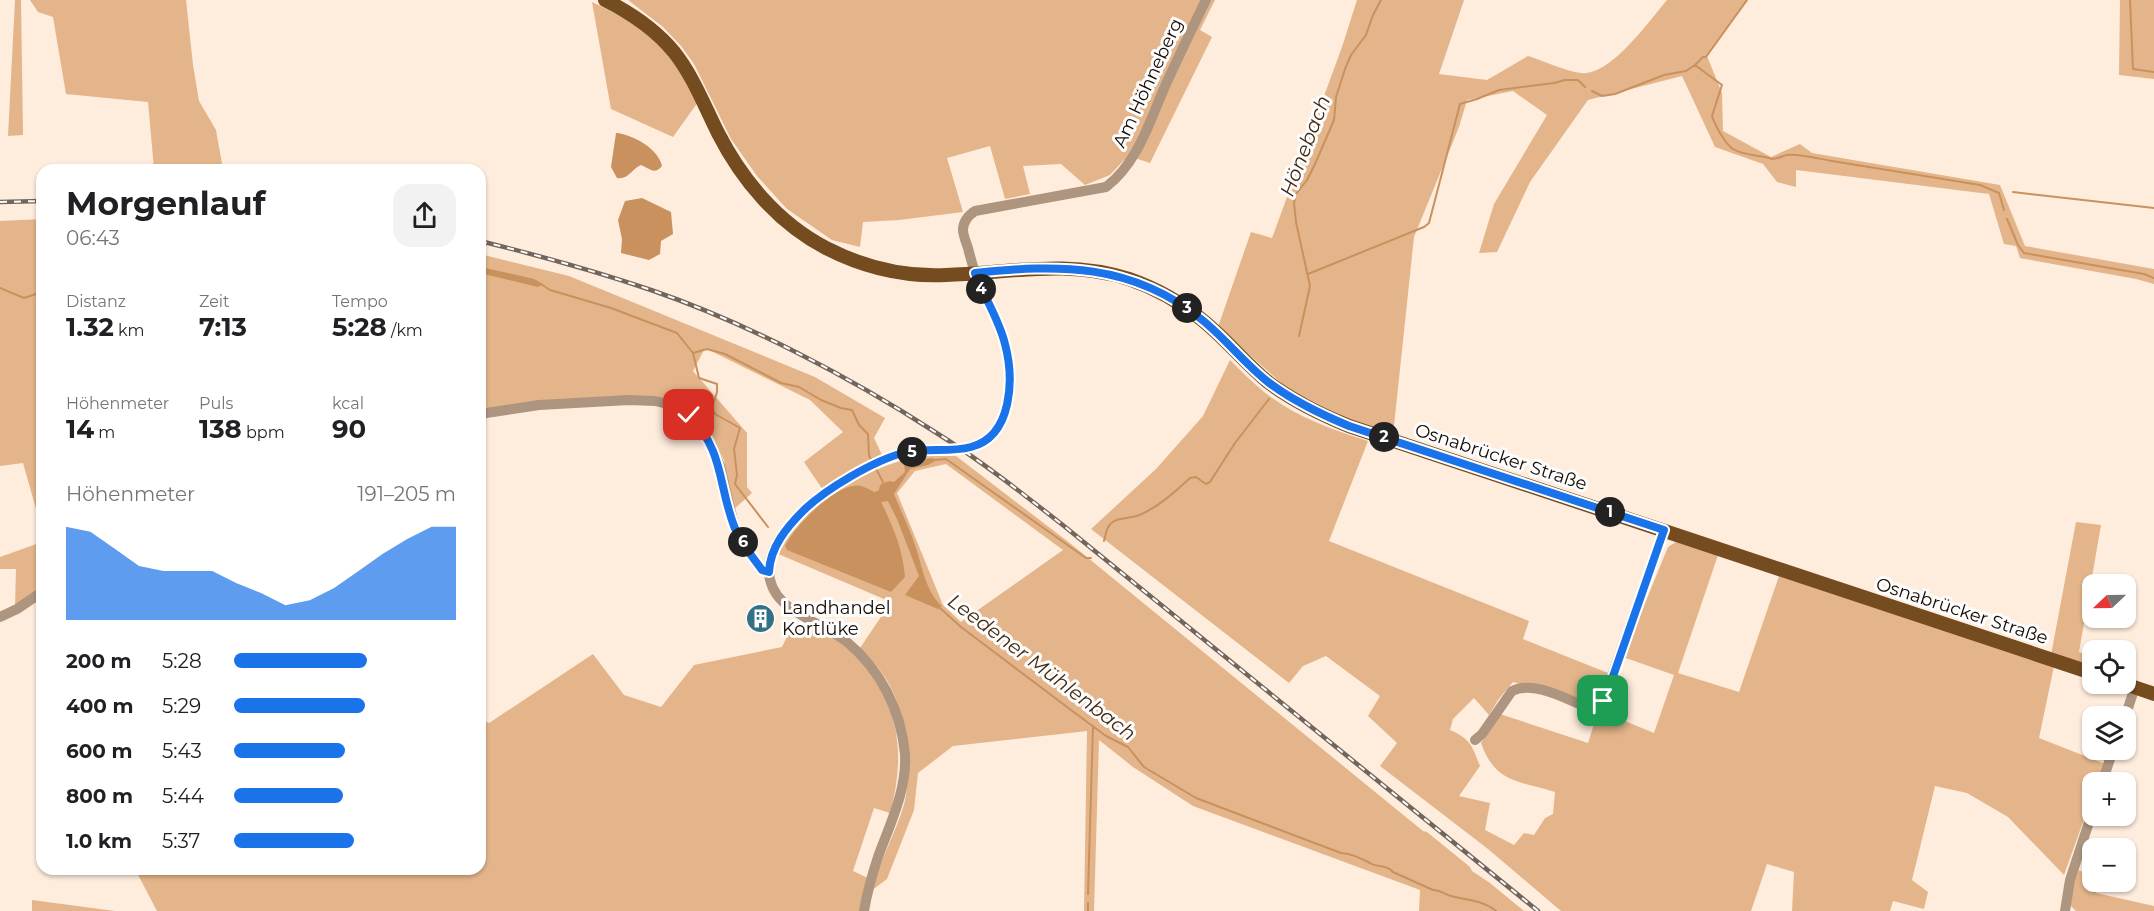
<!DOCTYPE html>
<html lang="de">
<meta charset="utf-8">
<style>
body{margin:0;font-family:Montserrat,sans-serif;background:#f2f2f2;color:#202124;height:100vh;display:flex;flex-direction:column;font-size:22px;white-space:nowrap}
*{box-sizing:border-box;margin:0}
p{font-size:20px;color:#757577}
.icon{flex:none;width:33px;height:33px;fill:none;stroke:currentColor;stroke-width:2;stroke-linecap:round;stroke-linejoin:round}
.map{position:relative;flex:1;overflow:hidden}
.panel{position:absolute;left:36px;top:164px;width:450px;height:711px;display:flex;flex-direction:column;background:#fff;border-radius:18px;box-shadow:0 2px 4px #0004}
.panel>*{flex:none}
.needle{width:39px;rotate:248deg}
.fabs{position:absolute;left:2082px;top:574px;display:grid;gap:12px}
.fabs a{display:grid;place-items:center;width:54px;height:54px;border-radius:12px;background:#fff;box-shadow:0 2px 4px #0004;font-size:30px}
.pin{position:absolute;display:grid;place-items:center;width:51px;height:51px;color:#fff;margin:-26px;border-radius:12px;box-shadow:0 3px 9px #0006}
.km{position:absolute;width:30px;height:30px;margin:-15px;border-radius:50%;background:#222;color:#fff;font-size:16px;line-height:30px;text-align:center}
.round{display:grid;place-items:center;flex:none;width:63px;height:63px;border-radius:18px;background:#f2f2f2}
.headline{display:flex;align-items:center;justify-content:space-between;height:102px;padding:0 30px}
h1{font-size:33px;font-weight:700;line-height:45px}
.stats{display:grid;grid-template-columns:repeat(3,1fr);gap:9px;height:102px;padding:6px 30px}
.stats div{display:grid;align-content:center}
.stats b{font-size:26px;font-weight:700}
.stats small{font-size:16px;font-weight:400}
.stats p{font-size:16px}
.chart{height:168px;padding:12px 30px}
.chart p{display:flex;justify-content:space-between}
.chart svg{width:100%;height:108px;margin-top:6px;fill:#1a73e8;opacity:.7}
ul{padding:0 30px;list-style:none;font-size:20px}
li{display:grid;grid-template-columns:96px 72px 1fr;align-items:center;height:45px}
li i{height:15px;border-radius:8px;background:#1a73e8}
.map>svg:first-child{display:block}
.green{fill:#e4b58a;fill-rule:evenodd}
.water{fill:#c8915e}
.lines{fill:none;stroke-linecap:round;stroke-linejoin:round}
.stream{stroke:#c8915e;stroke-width:2}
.minor{stroke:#ae9580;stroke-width:10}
.major{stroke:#754b20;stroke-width:14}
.rail-casing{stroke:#72655b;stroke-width:4.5}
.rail{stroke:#fdfdfd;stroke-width:2;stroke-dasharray:7;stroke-linecap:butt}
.route-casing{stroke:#fff;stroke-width:12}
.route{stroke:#1a73e8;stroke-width:8}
.labels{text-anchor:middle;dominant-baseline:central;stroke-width:6;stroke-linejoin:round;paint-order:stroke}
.street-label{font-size:18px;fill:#150b04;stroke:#fdfdfd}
.poi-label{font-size:18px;fill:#150b04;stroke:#fdfdfd;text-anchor:start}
.water-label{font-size:20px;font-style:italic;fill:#432b14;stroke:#fdfdfd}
</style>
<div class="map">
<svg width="2154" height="911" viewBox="0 0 2154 911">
<rect width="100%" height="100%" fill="#feecdc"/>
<path class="green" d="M15 0H21L23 135 8 136Z
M30 0H186L193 65 199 101 216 130 223 169H154L148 102 66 94 53 17 38 12Z
M628 0H1215L1200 30 1212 37 1150 163 1138 159 1124 160 1110 175 1085 185 1061 164 1023 166 1030 194 1005 199 990 146 947 158 963 212 899 220 863 222 860 247 832 240 787 209 757 176 731 139 694 64 681 46 663 27Z
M1357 0H1464L1439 74 1487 80 1528 56C1544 61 1565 71 1581 73 1610 77 1650 20 1667 0H1748L1707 56 1722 93 1723 131 1771 157 1800 144 1812 153 2000 185 2025 246 2154 269V284L2136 279 2020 258 2016 246 2004 244 1989 194 1796 170V187L1777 182 1763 164 1715 147 1682 76 1588 100 1530 182 1497 252 1479 253 1494 204 1547 115 1513 91 1467 100 1459 127 1414 237 1393 435 1344 417 1288 389 1218 327 1251 232 1272 238 1342 47Z
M2120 0H2154V79L2119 75Z
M592 2C611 11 632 21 649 35 669 53 686 78 698 102L673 137 611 109Z
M42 219V530L23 463 0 466V221Z
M480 254 569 276 815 377 885 418 874 438 883 457 823 490 804 462 843 432 810 400 705 348 693 371 747 433V487L752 493 732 511 724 460 710 432 674 401 480 410Z
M1230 360C1241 371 1252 382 1264 392 1294 416 1332 430 1368 441L1329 541 1529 621 1523 639 1608 673 1600 696 1594 702H1585L1513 682 1498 700 1489 715 1474 698 1453 719 1450 730C1471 739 1472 746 1480 766L1459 796 1490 803 1485 830 1514 845 1524 833 1534 835 1545 818 1553 814 1555 792C1519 781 1495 783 1481 743L1500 714 1588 743 1597 715 1603 712 1654 733 1674 675 1623 657 1668 547 1676 542 1718 555 1678 673 1739 692 1779 576 2054 666 2039 738 2105 764 2098 783H2092V797L2064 875 2008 817 1967 793 1935 786 1912 880 1928 892 1924 909 1893 901 1890 911H1792L1794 872 1767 864 1751 911H1561L1488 849 1380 766 1397 743 1368 716 1380 696 1326 656 1303 666 1289 683 1091 529 1156 469 1203 416Z
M924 456H956L1071 544 1423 831 1427 832 1470 867 1472 871 1490 883 1524 911H1419L1420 890 1193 806 1133 767 1099 740 1094 911H1084L1087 731 953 746 918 773 914 810 887 879 871 891C880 861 895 834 904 805 908 789 908 774 907 759 905 712 895 681 860 648L891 602 776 553C783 543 790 532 798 523 827 490 881 462 924 456ZM946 464 1063 550 961 622 943 605 897 493 915 471Z
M2076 522 2101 525 2079 652 2092 657V668L2051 655Z
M42 542V589L15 607 16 569H0V557Z
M808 624C818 629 828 633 837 640 896 683 909 745 890 813L874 808 853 871 868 878 861 911H157L135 869 480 868V719L489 723 593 654 624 695 661 707 694 665 782 647 792 626Z
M2077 870 2092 874V882H2098L2096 893 2154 906V911H2076L2069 904Z
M32 900 115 911H32Z"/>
<path class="water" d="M616 133C632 134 659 149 662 166 654 175 651 169 641 165 632 169 628 180 617 178L611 167Z
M642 198 671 212 673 234 661 241 660 254 649 260 621 253 622 239 618 220 625 201Z
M481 267 534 279 543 284 538 287 484 274 480 276Z
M933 458 935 461 928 465 910 469 894 494C900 509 908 525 914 542 922 563 924 590 942 606L938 609 905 595 919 576 897 519 888 501 881 502C893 526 903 550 905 577L891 592 787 550 785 546C794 527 837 481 861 486 866 487 871 491 875 492L879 490 880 485 889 481 894 482 905 472 904 464 908 461Z"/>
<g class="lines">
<path class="stream" d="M2130 0 2133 69 2154 72
M1695 65 1703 57H1706L1747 0
M1592 91 1602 96 1615 94 1664 75 1686 71 1695 65 1722 85 1712 116C1715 125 1725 144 1733 149 1745 156 1760 155 1772 159 1778 159 1782 156 1787 155 1797 153 1821 159 1832 161L1980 185 1999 193 2004 210
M2013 192 2154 208
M2007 219 2018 245 2024 253 2144 274 2154 278
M1308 274 1424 227 1429 223 1460 104 1477 99 1499 90 1554 83 1565 80H1578L1585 87
M541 284 550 290 611 308 677 333 693 353 707 349 725 354 781 383 799 387 821 400 841 408 852 410 859 425 868 434 869 455 872 462
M0 288 24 298 42 292
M1299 336 1310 286 1296 222 1294 203 1296 194 1307 180 1315 164 1334 120 1336 97 1345 69 1351 55 1366 35 1373 15 1381 0
M693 353 699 378 717 384V392L712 408 715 414 740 428 734 449 737 475 735 484 768 527
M934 460 946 459 1086 558H1091
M875 467 885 486
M1104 541C1106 534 1106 526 1114 521 1121 518 1130 518 1137 516 1156 509 1175 492 1190 478L1196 477 1206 484 1210 482 1235 443 1269 399
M940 608 961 627 1067 707 1106 736 1128 747 1144 767 1196 798 1341 853C1353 854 1360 858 1370 863 1378 868 1386 864 1393 872L1433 890C1440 890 1444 894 1451 896 1466 900 1483 900 1496 911
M1088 894 1093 726
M1088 903V911"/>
<path class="minor" d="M480 414 539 405 629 400 655 401 676 406 689 415 703 429 713 448 720 466 735 529 762 570 769 572
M0 617 17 609 42 592
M2125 717 2135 687
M1475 740 1482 734 1512 691C1535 680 1567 700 1589 708L1597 706 1603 701 1664 530
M2102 783 2113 750
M864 911C867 893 872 875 878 857 890 824 907 790 905 754 901 711 881 670 847 642 819 619 766 611 769 566 773 519 861 465 902 453 934 444 970 459 995 432 1014 410 1012 360 1002 334 996 316 986 300 979 283 974 272 971 260 968 248 966 242 963 235 963 230 963 221 969 215 975 211L1106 187C1138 163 1150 120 1166 84 1179 56 1192 28 1206 0
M2065 911 2070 880 2092 813"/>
<path class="major" d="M605 0C631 13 655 29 674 52 693 76 704 105 718 133 742 180 778 223 826 248 863 267 905 277 946 275 1008 273 1068 259 1129 279 1155 288 1180 302 1201 319 1225 338 1244 362 1268 382 1293 401 1320 414 1349 426L2092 673
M2125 684 2154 694"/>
<defs>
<path id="rail" d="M0 202 42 201
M480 241C537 255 595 271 651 290 747 323 850 377 935 432 980 460 1022 493 1064 526L1538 911"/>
</defs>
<use href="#rail" class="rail-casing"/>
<use href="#rail" class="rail"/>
</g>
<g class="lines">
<defs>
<path id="route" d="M689 415C724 451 718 484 734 526 740 542 752 556 762 570L769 572C770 547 787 527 804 510 826 489 873 461 903 453 925 447 949 453 971 447 1013 436 1014 378 1005 344 999 319 984 297 975 273 1058 264 1132 263 1201 319 1225 338 1244 363 1268 382 1293 401 1320 414 1349 426L1664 530 1611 682 1603 701"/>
</defs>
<use href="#route" class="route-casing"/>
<use href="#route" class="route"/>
</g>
<defs>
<symbol id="building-disc" viewBox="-11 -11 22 22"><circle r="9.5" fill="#327186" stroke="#fdfdfd"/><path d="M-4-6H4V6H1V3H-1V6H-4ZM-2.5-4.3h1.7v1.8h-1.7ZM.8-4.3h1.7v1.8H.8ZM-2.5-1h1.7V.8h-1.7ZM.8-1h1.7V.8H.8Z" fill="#fff"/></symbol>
</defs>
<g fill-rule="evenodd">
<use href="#building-disc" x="744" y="602" width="33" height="33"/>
</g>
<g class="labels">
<g class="street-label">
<text transform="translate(1148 83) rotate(-65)">Am Höhneberg</text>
<text transform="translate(1501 457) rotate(18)">Osnabrücker Straße</text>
<text transform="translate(1962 611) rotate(18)">Osnabrücker Straße</text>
</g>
<g class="poi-label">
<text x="782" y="608">Landhandel<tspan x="782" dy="21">Kortlüke</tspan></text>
</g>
<g class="water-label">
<text transform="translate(1305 146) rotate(-69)">Hönebach</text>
<text transform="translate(1042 667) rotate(37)">Leedener Mühlenbach</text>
</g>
</g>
</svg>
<div class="fabs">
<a><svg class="needle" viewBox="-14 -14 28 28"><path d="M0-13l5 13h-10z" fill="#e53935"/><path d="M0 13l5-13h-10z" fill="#757577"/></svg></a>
<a><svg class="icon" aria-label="locate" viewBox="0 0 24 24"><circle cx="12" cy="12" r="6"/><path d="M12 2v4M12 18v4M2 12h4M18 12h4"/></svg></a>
<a><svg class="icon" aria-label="layers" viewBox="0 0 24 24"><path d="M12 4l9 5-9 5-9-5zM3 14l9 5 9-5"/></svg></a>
<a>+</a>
<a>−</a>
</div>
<div class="pin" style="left:1603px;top:701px;background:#1e9e55"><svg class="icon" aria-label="arrive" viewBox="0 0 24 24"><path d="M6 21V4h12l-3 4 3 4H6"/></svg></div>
<div class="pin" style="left:689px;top:415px;background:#d93025"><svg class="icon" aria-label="check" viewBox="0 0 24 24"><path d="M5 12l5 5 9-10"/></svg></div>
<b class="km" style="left:1610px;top:512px">1</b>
<b class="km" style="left:1384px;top:437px">2</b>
<b class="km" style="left:1187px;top:308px">3</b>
<b class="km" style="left:981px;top:289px">4</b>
<b class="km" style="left:912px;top:452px">5</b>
<b class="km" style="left:743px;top:542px">6</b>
<section class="panel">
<div class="headline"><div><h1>Morgenlauf</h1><p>06:43</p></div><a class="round"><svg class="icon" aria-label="share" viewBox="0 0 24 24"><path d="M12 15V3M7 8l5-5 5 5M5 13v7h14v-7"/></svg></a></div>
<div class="stats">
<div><p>Distanz</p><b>1.32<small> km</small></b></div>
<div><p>Zeit</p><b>7:13</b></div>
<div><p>Tempo</p><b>5:28<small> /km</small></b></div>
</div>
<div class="stats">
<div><p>Höhenmeter</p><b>14<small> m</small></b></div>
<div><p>Puls</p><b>138<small> bpm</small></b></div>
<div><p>kcal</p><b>90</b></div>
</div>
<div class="chart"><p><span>Höhenmeter</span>191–205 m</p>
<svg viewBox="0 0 160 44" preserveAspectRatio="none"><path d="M0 44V6L10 8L20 15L30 22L40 24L50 24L60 24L70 29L80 33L90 38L100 36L110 31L120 24L130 17L140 11L150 6L160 6V44z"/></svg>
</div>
<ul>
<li><b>200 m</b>5:28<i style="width:60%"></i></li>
<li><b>400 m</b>5:29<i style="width:59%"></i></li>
<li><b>600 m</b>5:43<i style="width:50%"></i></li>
<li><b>800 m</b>5:44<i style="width:49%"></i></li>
<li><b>1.0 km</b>5:37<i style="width:54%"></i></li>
</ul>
</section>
</div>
